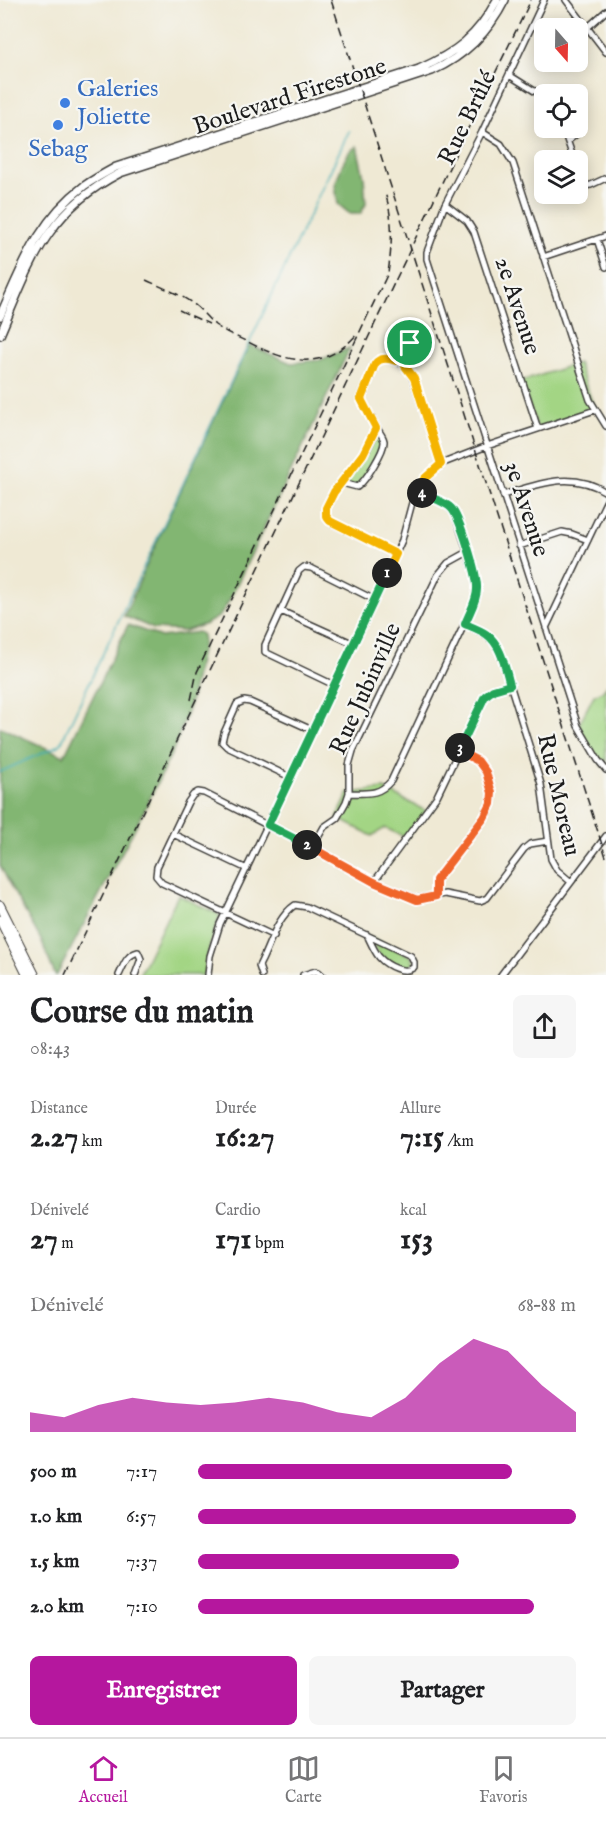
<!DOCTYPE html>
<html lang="fr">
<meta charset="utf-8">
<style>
body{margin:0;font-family:"IM FELL English",serif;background:#f6f6f6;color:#202124;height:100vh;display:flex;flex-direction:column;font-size:22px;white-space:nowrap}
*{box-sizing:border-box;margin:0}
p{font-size:20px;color:#757577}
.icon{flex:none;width:33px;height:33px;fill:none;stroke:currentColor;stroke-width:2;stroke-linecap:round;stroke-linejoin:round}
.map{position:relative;height:975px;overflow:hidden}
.sheet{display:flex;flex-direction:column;background:#fff;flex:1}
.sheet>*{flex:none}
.needle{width:39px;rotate:160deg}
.fabs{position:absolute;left:534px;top:18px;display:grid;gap:12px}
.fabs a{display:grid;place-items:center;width:54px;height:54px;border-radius:9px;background:#fff;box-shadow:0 3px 15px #0003;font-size:30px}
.pin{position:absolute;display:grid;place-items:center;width:51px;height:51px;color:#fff;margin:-26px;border:3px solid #fff;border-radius:50%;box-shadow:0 2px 6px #0007}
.km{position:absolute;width:30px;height:30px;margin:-15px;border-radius:50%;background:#222;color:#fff;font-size:16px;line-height:30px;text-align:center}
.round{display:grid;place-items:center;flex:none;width:63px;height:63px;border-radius:9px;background:#f6f6f6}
.overview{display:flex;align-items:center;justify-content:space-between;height:102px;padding:0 30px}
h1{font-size:33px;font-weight:700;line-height:45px}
.metrics{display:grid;grid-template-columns:repeat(3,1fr);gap:9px;height:102px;padding:6px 30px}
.metrics div{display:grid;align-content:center}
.metrics b{font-size:30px;font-weight:700}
.metrics small{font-size:16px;font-weight:400}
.metrics p{font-size:16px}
.chart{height:168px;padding:12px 30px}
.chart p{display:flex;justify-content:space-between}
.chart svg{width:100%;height:108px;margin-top:6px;fill:#b5179e;opacity:.7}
.primary-button{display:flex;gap:12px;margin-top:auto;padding:12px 30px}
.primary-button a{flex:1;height:69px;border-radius:9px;background:#b5179e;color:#fff;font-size:24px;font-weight:700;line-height:69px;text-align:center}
.primary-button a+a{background:#f6f6f6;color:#202124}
ul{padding:0 30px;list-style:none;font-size:20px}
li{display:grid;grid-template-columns:96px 72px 1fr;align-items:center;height:45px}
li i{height:15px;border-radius:8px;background:#b5179e}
.tabs{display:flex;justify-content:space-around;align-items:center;height:84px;border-top:2px solid #e0e0e0;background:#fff;font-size:16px;color:#757577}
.tabs a{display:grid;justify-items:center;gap:3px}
.tabs .active{color:#b5179e}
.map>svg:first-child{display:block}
.green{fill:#a3d584;stroke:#607850;stroke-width:1.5}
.forest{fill:#82b672;stroke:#4f6947;stroke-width:1.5}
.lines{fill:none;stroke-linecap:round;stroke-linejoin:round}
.stream{stroke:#3bacb5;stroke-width:1.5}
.minor-casing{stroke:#3c3b38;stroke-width:8}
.major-casing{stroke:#3c3b38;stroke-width:10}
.highway-casing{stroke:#3c3b38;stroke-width:10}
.minor{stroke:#fff;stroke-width:5}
.major{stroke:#fff;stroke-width:7}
.highway{stroke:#fff;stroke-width:8}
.rail{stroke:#1c1c1c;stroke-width:1.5;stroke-dasharray:9 4.5;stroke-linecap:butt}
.split-1-casing{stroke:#fff;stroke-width:12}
.split-2-casing{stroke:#fff;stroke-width:12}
.split-3-casing{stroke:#fff;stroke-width:12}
.split-4-casing{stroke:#fff;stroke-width:12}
.split-5-casing{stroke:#fff;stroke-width:12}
.split-1{stroke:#f5b400;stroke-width:8}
.split-2{stroke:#22a559;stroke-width:8}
.split-3{stroke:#f0652b;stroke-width:8}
.split-4{stroke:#22a559;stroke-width:8}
.split-5{stroke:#f5b400;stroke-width:8}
.shop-dot{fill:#3f7fe0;stroke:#f6f6f2;stroke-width:2}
.labels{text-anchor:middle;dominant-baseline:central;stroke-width:4.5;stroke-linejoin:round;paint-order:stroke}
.shop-label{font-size:24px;fill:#366cbe;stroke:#f6f6f2;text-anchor:start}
.street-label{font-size:24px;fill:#1c1c1c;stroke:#f6f6f2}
</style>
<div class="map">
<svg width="606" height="975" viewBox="0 0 606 975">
<rect width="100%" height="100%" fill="#f6f6f2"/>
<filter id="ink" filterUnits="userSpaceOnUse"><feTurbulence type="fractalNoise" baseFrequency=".0167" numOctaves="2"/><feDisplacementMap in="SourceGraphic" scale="12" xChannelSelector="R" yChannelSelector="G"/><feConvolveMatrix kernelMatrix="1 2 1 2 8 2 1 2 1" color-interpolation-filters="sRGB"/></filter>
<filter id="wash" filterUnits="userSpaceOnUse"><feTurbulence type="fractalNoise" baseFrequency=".008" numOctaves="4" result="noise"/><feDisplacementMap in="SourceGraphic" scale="24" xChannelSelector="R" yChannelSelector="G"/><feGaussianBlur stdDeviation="1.35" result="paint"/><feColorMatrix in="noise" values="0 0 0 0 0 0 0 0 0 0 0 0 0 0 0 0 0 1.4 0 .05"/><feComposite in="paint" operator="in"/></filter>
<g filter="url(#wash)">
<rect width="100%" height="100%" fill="#efe9d4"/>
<path class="green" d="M578 363 595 410 538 429 520 382Z
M377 428 384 442 381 451 357 487 342 483Z
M606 686V761L602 766 578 726 594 695 603 691Z
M384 789 426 811 407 838 385 828 372 836 337 818 349 793Z
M178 895 220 915 210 944 204 975H139Z
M367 936 411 956 414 962 410 971 383 961Z"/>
<path class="forest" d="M357 146 364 177 366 204 360 214H350L338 204 335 185 342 165 349 152Z
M249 345 291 363 320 360 350 348 230 599 220 616 206 624 185 631 154 629 124 616 165 524Z
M128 625 161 637 198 632 202 635 203 642 190 703 175 746 145 809 57 975H55L41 940 12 889 0 865V727L64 756Z"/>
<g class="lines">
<path class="stream" d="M0 772 60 745 349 131"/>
</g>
</g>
<g filter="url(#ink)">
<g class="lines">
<defs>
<path id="minor" d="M544 0 482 132 445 204 427 252V259L578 726 598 760 606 770
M566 0 606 52
M587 28 606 11
M509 75 544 97
M563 128 574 160
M482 132 501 144 513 163 590 400 606 426
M568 141 579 132 580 122 578 119
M578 170 583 186 591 185 606 178
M445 204 467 221 474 232 538 429
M597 239 606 267
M543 257 606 236
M396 361 387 358 377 361 361 399 377 428C373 438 368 448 362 457 353 469 322 500 326 516 328 520 333 523 336 525L396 554
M406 366 396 361 408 343H410L413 350 406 366 413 379 441 464
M342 483 357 487C365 482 385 450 384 441 383 436 379 432 377 428
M503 495C538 484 572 470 606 492
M519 546 562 532 572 534 588 540
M281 611 354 644
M465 624C481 631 491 636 500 652L541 784 551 859 557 870 571 882
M546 628 606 502
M334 685 265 652V645L299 571 304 567 311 568 375 600
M290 777 227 747 222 742 224 733 237 704 244 701 250 702 312 730
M349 793C367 793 378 796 391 781L476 599 477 589 476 577 455 514 447 505 417 491
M173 834 247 869
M312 848 324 827 337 818 346 802 349 793V765L353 751 438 575 448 563 468 552
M374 882 437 796 485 696 493 690 510 685
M436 896V880L484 818 491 804 492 793 486 772 478 761 459 751
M274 936 162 883 156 876 157 867 188 802 193 795 198 792 204 793 312 848 374 882 417 899 445 894 480 901 487 898 524 849 530 844 548 841
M119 975C124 965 126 955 138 952L141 959 135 975
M208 975 210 956 220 924 375 600 402 540 413 499 420 485 441 464 487 446 595 410
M262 975 259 966 261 962C270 944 277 917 295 905L307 907 411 956 414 962V967C405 975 387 966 379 957 374 951 371 943 367 935
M303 975 316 971 322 975
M501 975 606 836"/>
<path id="major" d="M0 316C23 265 38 221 84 186 94 179 105 173 116 167L419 69C457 52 477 37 497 0
M0 335C31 263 46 211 120 173L432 71C465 56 489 32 505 0"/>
<path id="highway" d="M0 905 35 975
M0 920 27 975"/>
</defs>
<use href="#minor" class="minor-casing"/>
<use href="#major" class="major-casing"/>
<use href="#highway" class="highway-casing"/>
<use href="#minor" class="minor"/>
<use href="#major" class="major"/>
<use href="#highway" class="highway"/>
<path class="rail" d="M331 0 606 857
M146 280C161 287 178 293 192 303 201 309 207 318 215 325 225 332 237 337 248 342 288 363 324 372 357 334
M179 310 209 324
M191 700 197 672 388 273C392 246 394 220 385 193
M65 975 457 151 531 0"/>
</g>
</g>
<g class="lines" filter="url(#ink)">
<defs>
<path id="split-1" d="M387 573 396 554 330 521 326 516V508L334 492 363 454 376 428 361 399 375 364C380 357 388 358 396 361L405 345 410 343"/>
<path id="split-2" d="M307 845 268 825 387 573"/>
<path id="split-3" d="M307 845 374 882 417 900 436 896V880L484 818 491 804 492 793 486 772 478 761 459 751 460 748"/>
<path id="split-4" d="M422 493C431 498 444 501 451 508 460 517 478 576 477 589 477 601 469 613 465 624 472 627 480 630 486 634 502 645 505 668 510 685L493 690 485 696 460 748"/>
<path id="split-5" d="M410 343 413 350 405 366 414 378 441 464 424 479 417 491 422 493"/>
</defs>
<use href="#split-1" class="split-1-casing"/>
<use href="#split-2" class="split-2-casing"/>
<use href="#split-3" class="split-3-casing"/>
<use href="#split-4" class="split-4-casing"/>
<use href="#split-5" class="split-5-casing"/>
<use href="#split-1" class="split-1"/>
<use href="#split-2" class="split-2"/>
<use href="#split-3" class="split-3"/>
<use href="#split-4" class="split-4"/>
<use href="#split-5" class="split-5"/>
</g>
<g class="shop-dot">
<circle cx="65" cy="103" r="6"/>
<circle cx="58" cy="125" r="6"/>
</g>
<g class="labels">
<g class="shop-label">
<text x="77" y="89">Galeries<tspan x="77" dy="28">Joliette</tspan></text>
<text x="58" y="149" text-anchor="middle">Sebag</text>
</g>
<g class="street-label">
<text transform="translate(290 97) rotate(-18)">Boulevard Firestone</text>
<text transform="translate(468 118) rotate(-64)">Rue Brûlé</text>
<text transform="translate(517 306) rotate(72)">2e Avenue</text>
<text transform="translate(526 509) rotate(72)">3e Avenue</text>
<text transform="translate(366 689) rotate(-66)">Rue Jubinville</text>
<text transform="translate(558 795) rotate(77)">Rue Moreau</text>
</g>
</g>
</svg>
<div class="fabs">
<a><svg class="needle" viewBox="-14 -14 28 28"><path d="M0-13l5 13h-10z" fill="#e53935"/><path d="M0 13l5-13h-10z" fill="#757577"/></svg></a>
<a><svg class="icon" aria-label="locate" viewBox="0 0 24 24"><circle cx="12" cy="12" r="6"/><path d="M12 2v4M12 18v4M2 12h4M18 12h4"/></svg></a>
<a><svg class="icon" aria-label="layers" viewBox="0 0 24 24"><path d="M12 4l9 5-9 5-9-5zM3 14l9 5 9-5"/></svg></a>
</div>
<div class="pin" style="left:410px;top:343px;background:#1e9e55"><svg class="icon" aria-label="arrive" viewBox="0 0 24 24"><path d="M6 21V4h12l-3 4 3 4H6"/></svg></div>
<b class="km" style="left:387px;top:573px">1</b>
<b class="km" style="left:307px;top:845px">2</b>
<b class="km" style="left:460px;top:748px">3</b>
<b class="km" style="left:422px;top:493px">4</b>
</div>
<section class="sheet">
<div class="overview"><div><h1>Course du matin</h1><p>08:43</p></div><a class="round"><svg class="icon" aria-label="share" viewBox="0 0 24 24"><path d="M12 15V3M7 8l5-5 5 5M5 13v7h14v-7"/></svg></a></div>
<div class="metrics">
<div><p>Distance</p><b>2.27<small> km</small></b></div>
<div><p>Durée</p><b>16:27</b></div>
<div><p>Allure</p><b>7:15<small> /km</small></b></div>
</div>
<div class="metrics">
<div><p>Dénivelé</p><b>27<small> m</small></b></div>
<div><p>Cardio</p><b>171<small> bpm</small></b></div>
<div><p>kcal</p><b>153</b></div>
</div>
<div class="chart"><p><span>Dénivelé</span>68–88 m</p>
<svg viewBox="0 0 160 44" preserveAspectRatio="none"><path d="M0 44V36L10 38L20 33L30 30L40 32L50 33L60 32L70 30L80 32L90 36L100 38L110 30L120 16L130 6L140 11L150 25L160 36V44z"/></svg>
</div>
<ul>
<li><b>500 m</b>7:17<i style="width:83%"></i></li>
<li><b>1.0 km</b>6:57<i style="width:100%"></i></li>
<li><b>1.5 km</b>7:37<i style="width:69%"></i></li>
<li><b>2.0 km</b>7:10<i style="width:89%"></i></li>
</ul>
<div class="primary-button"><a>Enregistrer</a><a>Partager</a></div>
</section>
<nav class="tabs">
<a class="active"><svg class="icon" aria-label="home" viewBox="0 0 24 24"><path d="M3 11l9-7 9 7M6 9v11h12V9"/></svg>Accueil</a>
<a><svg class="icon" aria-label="map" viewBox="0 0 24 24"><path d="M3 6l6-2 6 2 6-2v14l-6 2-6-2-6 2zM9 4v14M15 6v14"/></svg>Carte</a>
<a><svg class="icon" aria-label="saved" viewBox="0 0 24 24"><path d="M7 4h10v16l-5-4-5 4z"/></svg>Favoris</a>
</nav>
